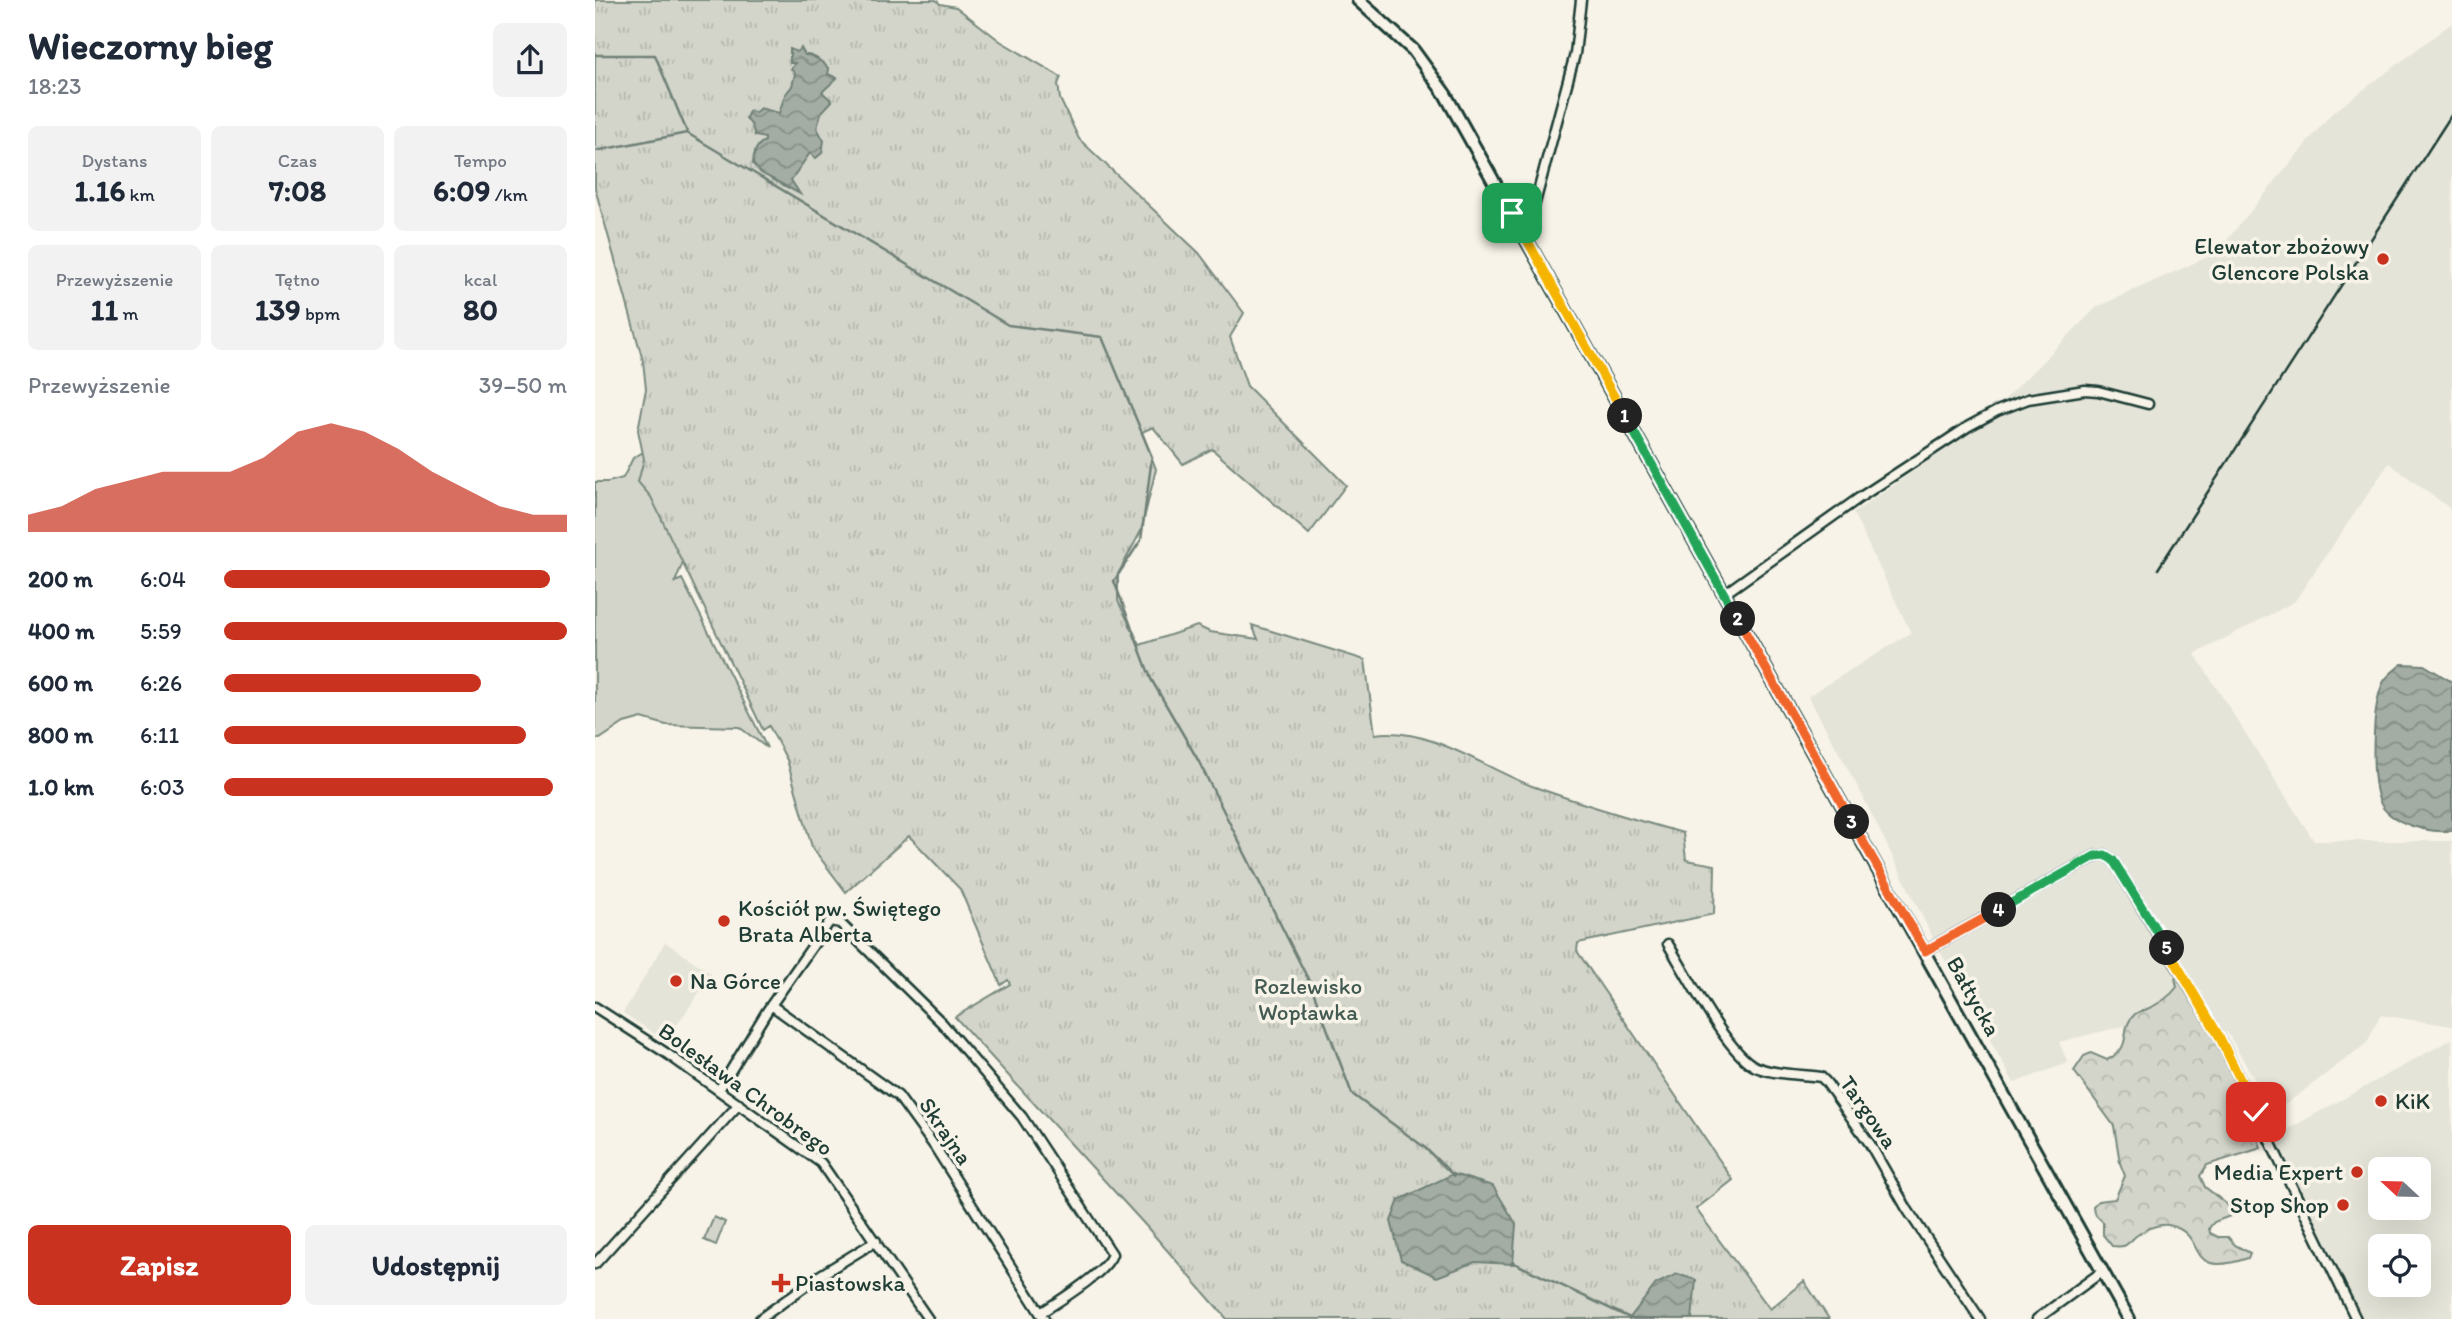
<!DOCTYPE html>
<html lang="pl">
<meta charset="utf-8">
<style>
body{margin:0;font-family:Itim,sans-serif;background:#f2f2f3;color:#1f2937;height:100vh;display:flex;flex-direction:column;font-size:26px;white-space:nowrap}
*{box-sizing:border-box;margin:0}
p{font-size:23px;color:#747a83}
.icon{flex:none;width:38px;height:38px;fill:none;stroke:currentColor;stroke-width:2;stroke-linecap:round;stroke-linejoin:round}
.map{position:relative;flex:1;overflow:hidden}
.side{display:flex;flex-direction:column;background:#fff;width:595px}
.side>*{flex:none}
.needle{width:46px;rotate:292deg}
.tools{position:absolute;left:1773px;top:1157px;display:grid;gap:14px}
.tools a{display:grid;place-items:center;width:63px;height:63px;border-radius:10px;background:#fff;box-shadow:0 7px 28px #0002;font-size:35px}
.pin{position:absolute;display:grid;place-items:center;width:60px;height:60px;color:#fff;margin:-30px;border-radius:14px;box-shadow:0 4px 10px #0006}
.km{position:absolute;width:35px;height:35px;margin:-18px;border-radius:50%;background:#222;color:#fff;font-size:19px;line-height:35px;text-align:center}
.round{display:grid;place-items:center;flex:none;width:74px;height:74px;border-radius:10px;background:#f2f2f3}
.head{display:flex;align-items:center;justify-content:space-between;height:119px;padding:0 28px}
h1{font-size:38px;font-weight:700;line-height:52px}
.metrics{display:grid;grid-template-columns:repeat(3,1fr);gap:10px;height:119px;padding:7px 28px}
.metrics div{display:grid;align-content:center;border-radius:10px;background:#f2f2f3;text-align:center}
.metrics b{font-size:30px;font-weight:700}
.metrics small{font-size:19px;font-weight:400}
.metrics p{font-size:19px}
.chart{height:196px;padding:14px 28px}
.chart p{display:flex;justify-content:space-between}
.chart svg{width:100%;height:126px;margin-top:7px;fill:#c8321e;opacity:.7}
.button{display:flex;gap:14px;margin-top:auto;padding:14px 28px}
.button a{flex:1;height:80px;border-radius:10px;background:#c8321e;color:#fff;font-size:28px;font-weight:700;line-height:80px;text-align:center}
.button a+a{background:#f2f2f3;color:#1f2937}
ul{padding:0 28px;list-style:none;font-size:23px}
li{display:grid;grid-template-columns:112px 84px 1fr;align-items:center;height:52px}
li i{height:18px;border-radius:9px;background:#c8321e}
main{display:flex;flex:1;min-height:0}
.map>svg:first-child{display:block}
.built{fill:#e5e4d9;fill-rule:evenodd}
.grass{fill:#d3d5ca;stroke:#79897f;stroke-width:2}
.forest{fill:url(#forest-crowns);stroke:#79897f;stroke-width:2}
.park{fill:url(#park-tufts);stroke:#79897f;stroke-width:2}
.water{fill:url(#water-waves);stroke:#6f8077;stroke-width:2}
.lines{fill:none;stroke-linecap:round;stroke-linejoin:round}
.stream{stroke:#6f8077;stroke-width:2.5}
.minor-casing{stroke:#1f3d34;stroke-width:13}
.secondary-casing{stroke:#1f3d34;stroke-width:16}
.minor{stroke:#f7f3e8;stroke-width:8}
.secondary{stroke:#f7f3e8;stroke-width:10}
.rail{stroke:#1f3d34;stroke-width:2.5}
.split-1-casing{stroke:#fff;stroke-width:14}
.split-2-casing{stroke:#fff;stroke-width:14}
.split-3-casing{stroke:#fff;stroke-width:14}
.split-4-casing{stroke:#fff;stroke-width:14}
.split-5-casing{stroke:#fff;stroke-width:14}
.split-6-casing{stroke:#fff;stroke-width:14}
.split-1{stroke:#f5b400;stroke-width:9}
.split-2{stroke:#22a559;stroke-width:9}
.split-3{stroke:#f0652b;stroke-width:9}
.split-4{stroke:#f0652b;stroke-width:9}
.split-5{stroke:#22a559;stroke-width:9}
.split-6{stroke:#f5b400;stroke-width:9}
.poi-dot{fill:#c8321e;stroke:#f7f3e8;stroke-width:2.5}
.labels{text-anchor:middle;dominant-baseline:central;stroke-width:7;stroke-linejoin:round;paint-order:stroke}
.poi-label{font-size:23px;fill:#1f3d34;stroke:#f7f3e8;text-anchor:start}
.park-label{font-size:23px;fill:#435b52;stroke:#f7f3e8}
.street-label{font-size:23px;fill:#1f3d34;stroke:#f7f3e8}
</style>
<main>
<section class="side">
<div class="head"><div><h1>Wieczorny bieg</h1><p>18:23</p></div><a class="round"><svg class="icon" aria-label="share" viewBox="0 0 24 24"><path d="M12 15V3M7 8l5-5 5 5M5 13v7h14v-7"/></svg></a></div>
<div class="metrics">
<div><p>Dystans</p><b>1.16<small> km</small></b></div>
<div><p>Czas</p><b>7:08</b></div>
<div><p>Tempo</p><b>6:09<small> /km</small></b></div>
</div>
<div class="metrics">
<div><p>Przewyższenie</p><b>11<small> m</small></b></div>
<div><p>Tętno</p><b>139<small> bpm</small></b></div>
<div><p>kcal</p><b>80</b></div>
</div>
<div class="chart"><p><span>Przewyższenie</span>39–50 m</p>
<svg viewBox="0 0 160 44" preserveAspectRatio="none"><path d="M0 44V38L10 35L20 29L30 26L40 23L50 23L60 23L70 18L80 9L90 6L100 9L110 15L120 23L130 29L140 35L150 38L160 38V44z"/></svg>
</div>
<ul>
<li><b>200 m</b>6:04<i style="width:95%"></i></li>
<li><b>400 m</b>5:59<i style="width:100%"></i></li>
<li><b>600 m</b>6:26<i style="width:75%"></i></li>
<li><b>800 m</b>6:11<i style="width:88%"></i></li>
<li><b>1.0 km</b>6:03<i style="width:96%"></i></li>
</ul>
<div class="button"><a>Zapisz</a><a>Udostępnij</a></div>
</section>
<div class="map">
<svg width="1857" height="1319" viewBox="0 0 1857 1319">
<defs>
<pattern id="forest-crowns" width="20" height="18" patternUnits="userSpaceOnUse" patternTransform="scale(1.75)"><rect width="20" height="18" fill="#d3d5ca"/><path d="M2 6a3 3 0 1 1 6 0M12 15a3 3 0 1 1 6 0" fill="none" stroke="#b5b8ae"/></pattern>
<pattern id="park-tufts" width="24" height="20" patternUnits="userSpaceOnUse" patternTransform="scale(1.75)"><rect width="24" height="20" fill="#d3d5ca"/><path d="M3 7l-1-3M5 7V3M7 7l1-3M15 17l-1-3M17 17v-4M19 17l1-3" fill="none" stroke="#b5b8ae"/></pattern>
<pattern id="water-waves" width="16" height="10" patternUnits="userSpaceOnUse" patternTransform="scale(1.75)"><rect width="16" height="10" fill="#a4ada3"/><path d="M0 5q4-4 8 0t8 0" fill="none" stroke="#858e86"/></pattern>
</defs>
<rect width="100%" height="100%" fill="#f7f3e8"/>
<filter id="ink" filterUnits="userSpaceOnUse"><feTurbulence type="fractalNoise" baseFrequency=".0143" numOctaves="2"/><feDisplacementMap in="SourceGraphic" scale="14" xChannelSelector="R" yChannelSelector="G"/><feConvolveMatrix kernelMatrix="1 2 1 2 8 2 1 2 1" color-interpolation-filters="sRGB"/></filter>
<g filter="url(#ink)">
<path class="built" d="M1857 23V510L1794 463 1699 602 1600 654 1719 841H1857V1026L1785 1015 1772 1043 1679 1113 1632 1032 1535 1046 1529 1026 1464 1042 1473 1063 1419 1083 1341 944 1265 791 1213 696 1316 633 1258 513 1381 428 1502 307 1621 253 1735 115Z
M70 942 117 974 71 1041 28 1013Z
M1857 1039V1319H1768L1682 1144 1686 1133ZM1824 1169V1208H1785V1169ZM1824 1246V1284H1785V1246Z"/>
<path class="grass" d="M64 443 91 555 80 582 87 579 172 748 144 727 71 725 47 718 29 723 5 739 0 738V482H13L28 478 38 458Z"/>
<path class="forest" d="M1585 974 1618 1031 1657 1119 1666 1148 1612 1165 1605 1176 1610 1187 1634 1206 1635 1216 1619 1222 1614 1228 1615 1233 1623 1237H1633L1640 1245 1655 1253 1653 1258C1587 1280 1614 1236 1577 1226 1565 1222 1551 1229 1541 1236 1537 1239 1533 1245 1528 1246 1524 1247 1521 1246 1517 1246L1508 1235V1222L1499 1213 1498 1206 1503 1201 1520 1199 1530 1176 1525 1163 1519 1126 1479 1071 1489 1056 1496 1053 1512 1060C1541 1045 1522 1031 1540 1014 1543 1012 1546 1011 1550 1010 1562 1005 1574 998 1582 987L1580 978Z"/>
<path class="park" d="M0 0H341L345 4 361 7 405 41 466 77 463 84 465 99 484 139 604 253 649 313 635 337 652 386 751 485 714 534 617 449 588 464 558 427 547 432 561 469 546 531 523 574V601L545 645 602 626 615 632 663 639 657 625 770 660 780 734C834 726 889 768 937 786 987 804 1037 819 1088 833L1091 860 1120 865 1119 914 983 943 982 951 1138 1180 1101 1209 1175 1309 1209 1281 1234 1319H632L551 1226 360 1017 415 984 413 980 406 985 365 889 314 836 251 892 217 847 192 760 174 726 168 730 56 497 43 482 49 459 43 430 51 389 48 361 0 188Z
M119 1217 130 1222 121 1245 109 1240Z"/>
<path class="water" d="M206 48 210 55C218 54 229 63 234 69L233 74 242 78 227 92 237 101 226 113 222 128 229 141 227 153 221 158 215 153 196 180 205 194 166 173 158 164C158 155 161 144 170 141V138L160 136 157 126 151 118 154 111 161 112 165 108 184 113 190 95 197 86 200 74 196 69 200 63H195V49L202 52Z
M1807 664 1829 665 1857 682V830C1837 835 1793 823 1785 802 1775 779 1777 706 1788 683 1791 676 1801 669 1807 664Z
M858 1174 898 1186 921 1224 918 1264 880 1262 842 1277 806 1260 796 1221 804 1200Z
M1082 1274 1101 1280 1097 1319H1034L1061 1284Z"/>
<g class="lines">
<path class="stream" d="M0 55H60L92 132
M0 151 92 133 413 325 507 337 557 457 546 540 519 581 556 679 603 760 715 983 757 1094 829 1147 859 1176
M917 1262 1037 1319"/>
<defs>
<path id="minor" d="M926 229 931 226 936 218 980 54 986 0
M1129 594 1264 498 1374 426 1402 411 1433 399 1490 390 1503 391 1553 404
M1073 944C1091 973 1133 1055 1161 1067 1180 1075 1206 1074 1226 1077L1231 1082 1275 1144 1312 1209 1385 1319
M1330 951 1500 856 1510 855 1518 860 1624 1036 1761 1319
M176 1005 303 1096 340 1147 449 1319
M0 1007 71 1053 226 1163 333 1319
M124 1090 172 1011 235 921 245 923 347 1023 427 1117 517 1254C512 1272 464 1301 447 1312
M0 1264 144 1104
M165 1319 224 1276 281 1241
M1442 1319 1508 1271"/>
<path id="secondary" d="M763 0 818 50 850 94 1534 1319"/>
</defs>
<use href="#minor" class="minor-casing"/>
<use href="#secondary" class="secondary-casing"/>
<use href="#minor" class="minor"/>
<use href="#secondary" class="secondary"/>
<path class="rail" d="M1563 569 1857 114"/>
</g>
</g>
<g class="lines" filter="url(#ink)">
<defs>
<path id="split-1" d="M917 213 1030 416"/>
<path id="split-2" d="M1030 416 1143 619"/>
<path id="split-3" d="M1143 619 1257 822"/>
<path id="split-4" d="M1257 822 1330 951 1404 910"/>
<path id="split-5" d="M1404 910 1500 856 1510 855 1518 860 1572 948"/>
<path id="split-6" d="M1572 948 1624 1036 1661 1112"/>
</defs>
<use href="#split-1" class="split-1-casing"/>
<use href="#split-2" class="split-2-casing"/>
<use href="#split-3" class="split-3-casing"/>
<use href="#split-4" class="split-4-casing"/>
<use href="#split-5" class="split-5-casing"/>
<use href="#split-6" class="split-6-casing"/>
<use href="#split-1" class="split-1"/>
<use href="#split-2" class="split-2"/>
<use href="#split-3" class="split-3"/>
<use href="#split-4" class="split-4"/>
<use href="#split-5" class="split-5"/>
<use href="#split-6" class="split-6"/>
</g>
<g class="poi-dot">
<circle cx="1788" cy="259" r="7"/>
<circle cx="129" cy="921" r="7"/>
<circle cx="81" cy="981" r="7"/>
<circle cx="1786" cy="1101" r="7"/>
<circle cx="1762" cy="1172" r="7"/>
<circle cx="1748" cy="1205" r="7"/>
<path d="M182.5 1272.5h7v7h7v7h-7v7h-7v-7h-7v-7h7z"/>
</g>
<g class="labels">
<g class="poi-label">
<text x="1774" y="246" text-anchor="end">Elewator zbożowy<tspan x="1774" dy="26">Glencore Polska</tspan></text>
<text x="143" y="908">Kościół pw. Świętego<tspan x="143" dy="26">Brata Alberta</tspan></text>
<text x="95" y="981">Na Górce</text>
<text x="1800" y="1101">KiK</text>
<text x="1748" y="1172" text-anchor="end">Media Expert</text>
<text x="1734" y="1205" text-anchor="end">Stop Shop</text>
<text x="200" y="1283">Piastowska</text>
</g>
<g class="park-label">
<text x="713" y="986">Rozlewisko<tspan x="713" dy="26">Wopławka</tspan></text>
</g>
<g class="street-label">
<text transform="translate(1379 996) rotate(61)">Bałtycka</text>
<text transform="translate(151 1089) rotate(36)">Bolesława Chrobrego</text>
<text transform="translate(1274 1112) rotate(55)">Targowa</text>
<text transform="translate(351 1131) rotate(56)">Skrajna</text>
</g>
</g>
</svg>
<div class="tools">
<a><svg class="needle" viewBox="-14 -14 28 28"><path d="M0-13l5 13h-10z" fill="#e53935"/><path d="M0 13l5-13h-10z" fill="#747a83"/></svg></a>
<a><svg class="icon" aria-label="locate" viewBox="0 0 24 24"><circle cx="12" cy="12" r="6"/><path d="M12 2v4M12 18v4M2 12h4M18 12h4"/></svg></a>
</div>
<div class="pin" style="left:917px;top:213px;background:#1e9e55"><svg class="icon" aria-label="arrive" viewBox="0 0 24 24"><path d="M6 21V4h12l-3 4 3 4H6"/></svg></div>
<div class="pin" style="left:1661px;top:1112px;background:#d93025"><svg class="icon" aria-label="check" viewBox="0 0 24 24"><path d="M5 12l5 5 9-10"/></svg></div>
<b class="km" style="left:1030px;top:416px">1</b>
<b class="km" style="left:1143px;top:619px">2</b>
<b class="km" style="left:1257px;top:822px">3</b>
<b class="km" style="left:1404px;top:910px">4</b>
<b class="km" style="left:1572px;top:948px">5</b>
</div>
</main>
